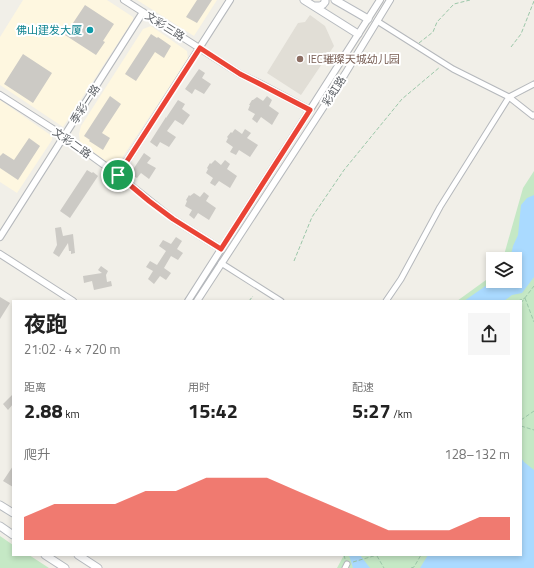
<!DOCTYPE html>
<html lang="zh">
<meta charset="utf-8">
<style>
body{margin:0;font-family:"Titillium Web","Noto Sans SC",sans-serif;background:#f6f6f6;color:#222;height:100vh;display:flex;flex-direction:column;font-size:15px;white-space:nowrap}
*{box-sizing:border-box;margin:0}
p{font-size:13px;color:#767676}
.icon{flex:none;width:22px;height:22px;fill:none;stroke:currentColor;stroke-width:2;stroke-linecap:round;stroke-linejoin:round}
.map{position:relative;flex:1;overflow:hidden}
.panel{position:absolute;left:12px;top:300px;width:510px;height:256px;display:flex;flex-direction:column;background:#fff;border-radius:0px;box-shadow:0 2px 6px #0003}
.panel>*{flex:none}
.buttons{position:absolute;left:486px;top:252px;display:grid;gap:8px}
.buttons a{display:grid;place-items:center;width:36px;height:36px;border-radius:0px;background:#fff;box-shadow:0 2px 6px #0003;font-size:20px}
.pin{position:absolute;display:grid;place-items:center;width:34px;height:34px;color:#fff;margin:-17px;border:2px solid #fff;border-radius:50%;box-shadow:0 1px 4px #0007}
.round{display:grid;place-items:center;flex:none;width:42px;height:42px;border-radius:0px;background:#f6f6f6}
.overview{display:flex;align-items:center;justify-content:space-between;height:68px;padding:0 12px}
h1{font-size:22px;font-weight:700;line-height:30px}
.figures{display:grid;grid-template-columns:repeat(3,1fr);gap:6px;height:68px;padding:4px 12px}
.figures div{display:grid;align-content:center}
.figures b{font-size:20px;font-weight:700}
.figures small{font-size:11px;font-weight:400}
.figures p{font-size:11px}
.chart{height:112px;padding:8px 12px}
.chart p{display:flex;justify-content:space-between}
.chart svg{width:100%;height:72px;margin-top:4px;fill:#ea4335;opacity:.7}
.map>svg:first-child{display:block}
.commercial{fill:#fef7e0}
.education{fill:#e1ded6}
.green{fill:#c5e8c5}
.water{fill:#aadaff}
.building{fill:#cccac5}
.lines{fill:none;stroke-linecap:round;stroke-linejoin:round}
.minor-casing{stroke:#b5b8bc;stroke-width:7}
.tertiary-casing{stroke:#b5b8bc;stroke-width:8}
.secondary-casing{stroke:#b6babf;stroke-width:9}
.path{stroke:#9cc7a9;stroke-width:1;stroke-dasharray:4 2;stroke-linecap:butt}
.minor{stroke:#fff;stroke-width:5}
.tertiary{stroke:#fff;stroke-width:6}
.secondary{stroke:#fff;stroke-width:7}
.route-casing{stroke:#fff;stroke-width:8}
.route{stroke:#ea4335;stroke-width:5}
.culture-dot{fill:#0f9aa8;stroke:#fff;stroke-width:1.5}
.education-dot{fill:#8d6e63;stroke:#fff;stroke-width:1.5}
.labels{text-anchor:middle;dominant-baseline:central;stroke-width:4;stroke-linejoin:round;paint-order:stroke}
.street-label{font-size:11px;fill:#5f6368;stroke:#fff}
.culture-label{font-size:11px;fill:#0d838f;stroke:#fff;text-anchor:end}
.education-label{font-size:11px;fill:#785e54;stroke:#fff;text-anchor:start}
</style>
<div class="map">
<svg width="534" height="568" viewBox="0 0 534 568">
<rect width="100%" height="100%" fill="#f1efe8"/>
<path class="commercial" d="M23 0H107L133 17V20L63 127 0 85V37Z
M137 0H217L194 36Z
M151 26 187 51 188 59 118 164 107 162 80 142 79 134 81 126 143 29Z
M0 100 52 136V140L17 193 0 182Z"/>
<path class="education" d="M310 15 325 26 334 46 301 95 267 73 298 23 305 22Z"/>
<path class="green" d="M534 171V568H337L344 555H521V301H457L486 280 493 270V281H515V259H501L504 255 523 188Z
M0 536 13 545V555H29L49 568H0Z"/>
<path class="water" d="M534 195V277L522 293 512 295 504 301H464L487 285 493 279V281H515V259H510L513 246 518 235 521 205 527 198Z
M521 458 524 462 534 470V568H420L428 555H521Z
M349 555H360L370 568H353Z"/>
<path class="building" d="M197 0H212L197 23 186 17Z
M85 5 114 24 103 41 105 42 96 55 65 35Z
M151 34 157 38 158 37 171 46 164 58 155 52 136 81 125 74Z
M23 54 52 73 33 103 4 84Z
M199 69 205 73 202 78 211 84 204 94 195 89 192 94 185 89Z
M110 96 121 104 102 133 110 138 103 150 89 141 90 140 84 136Z
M267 96 272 100 269 106 279 113 272 125 261 117 257 123 252 119 255 114 248 110 250 105H249L252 100H253L257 97 263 101Z
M178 100 185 104 182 109 190 115 183 125 175 120 167 131 176 137 169 147 160 142 157 147 150 142 166 117V118Z
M235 129 242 134 245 129 251 133 247 138 258 145 250 157 239 150 236 155 230 152 233 147 226 142 228 138 227 137 231 132 232 133Z
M29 138 40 146 18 180 0 168V156L3 153 14 160Z
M144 153 151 158 147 163 156 168 149 179 141 173 137 178 130 174Z
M215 160 221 165 225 160 230 164 227 169 237 176 230 188 219 181 215 186 210 183 213 178 206 173 208 169 207 168 210 163 211 164Z
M87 170 92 173 93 172 98 176 70 218 60 211Z
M204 192 209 196 206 201 216 208 209 220 198 213 194 219 189 215 192 210 185 206 187 201 186 200 189 195 190 196 194 193 200 197Z
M61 227 63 236 73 234 75 253 71 254V251H69L68 243 59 257 53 253 57 245 55 228Z
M176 237 182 241 177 249 183 253 178 260 171 256 164 268 171 273 166 280 160 276 154 284 148 279 153 271 146 267 150 261 157 265 166 251 159 246 163 240 171 244Z
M101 266 108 271 106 275 107 282 111 281 112 286 94 290 92 281 84 283 83 276 102 273 98 270Z
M0 297 10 303 0 319Z
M13 394V404L8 410 3 404Z
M13 466V487L3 481Z"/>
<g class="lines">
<defs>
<path id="minor" d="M377 21 453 69 509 97 533 116 534 115
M221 263 281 301
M386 301 401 279 440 207 509 97 534 84
M345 568 347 564"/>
<path id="tertiary" d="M124 0 240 74 259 83 310 110
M0 95 64 136 118 175 173 219 221 249
M118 175 230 0
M0 237 143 12
M0 254 73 301
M188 301 380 0
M197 301 345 74 390 0"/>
<path id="secondary" d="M304 0 358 34
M335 0 368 19
M314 6C319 6 322 7 325 2V0
M0 505 13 513
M0 526 13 535
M45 555 65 568
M78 555 98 568"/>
</defs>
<use href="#minor" class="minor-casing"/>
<use href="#tertiary" class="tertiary-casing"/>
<use href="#secondary" class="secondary-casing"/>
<path class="path" d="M419 43 433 32 437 22 454 4 470 0
M511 47 521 34 534 1
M294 261 312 217 344 170 375 132 402 99 440 67
M525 298 534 322
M249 301 253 296
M518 301 525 298
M521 303 534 286
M521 420 534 411
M521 426 534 430
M344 555 345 559
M377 556 384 568
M353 562 377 555
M411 568 414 567 421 555"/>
<use href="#minor" class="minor"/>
<use href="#tertiary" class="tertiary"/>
<use href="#secondary" class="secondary"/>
</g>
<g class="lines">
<defs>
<path id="route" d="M200 48 240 74 258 83 310 110 221 249 173 219 149 201 118 175Z"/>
</defs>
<use href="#route" class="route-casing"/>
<use href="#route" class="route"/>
</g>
<circle class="culture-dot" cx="90" cy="30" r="4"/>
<circle class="education-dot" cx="300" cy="59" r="4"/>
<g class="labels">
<g class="street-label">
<text transform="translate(165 26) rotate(32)">文彩三路</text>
<text transform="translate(334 91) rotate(-57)">彩虹路</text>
<text transform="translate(85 104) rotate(-57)">季彩一路</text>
<text transform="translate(72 143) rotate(35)">文彩二路</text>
</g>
<g class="culture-label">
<text x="82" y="30">佛山建发大厦</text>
</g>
<g class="education-label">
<text x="308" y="59">IEC璀璨天城幼儿园</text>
</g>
</g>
</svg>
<div class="buttons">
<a><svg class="icon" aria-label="layers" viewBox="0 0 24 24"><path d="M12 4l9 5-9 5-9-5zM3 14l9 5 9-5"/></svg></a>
</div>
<div class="pin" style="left:118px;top:175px;background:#1e9e55"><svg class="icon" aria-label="arrive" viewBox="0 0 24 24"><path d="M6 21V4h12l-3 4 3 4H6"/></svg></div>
<section class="panel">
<div class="overview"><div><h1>夜跑</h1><p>21:02 · 4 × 720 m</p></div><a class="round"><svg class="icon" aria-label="share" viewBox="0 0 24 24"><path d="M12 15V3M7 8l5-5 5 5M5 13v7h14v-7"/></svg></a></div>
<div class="figures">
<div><p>距离</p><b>2.88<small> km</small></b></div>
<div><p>用时</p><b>15:42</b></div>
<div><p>配速</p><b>5:27<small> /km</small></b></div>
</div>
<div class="chart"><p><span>爬升</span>128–132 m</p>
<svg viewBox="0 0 160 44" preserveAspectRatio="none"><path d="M0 44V30L10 22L20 22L30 22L40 14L50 14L60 6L70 6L80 6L90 14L100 22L110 30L120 38L130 38L140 38L150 30L160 30V44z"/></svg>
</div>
</section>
</div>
